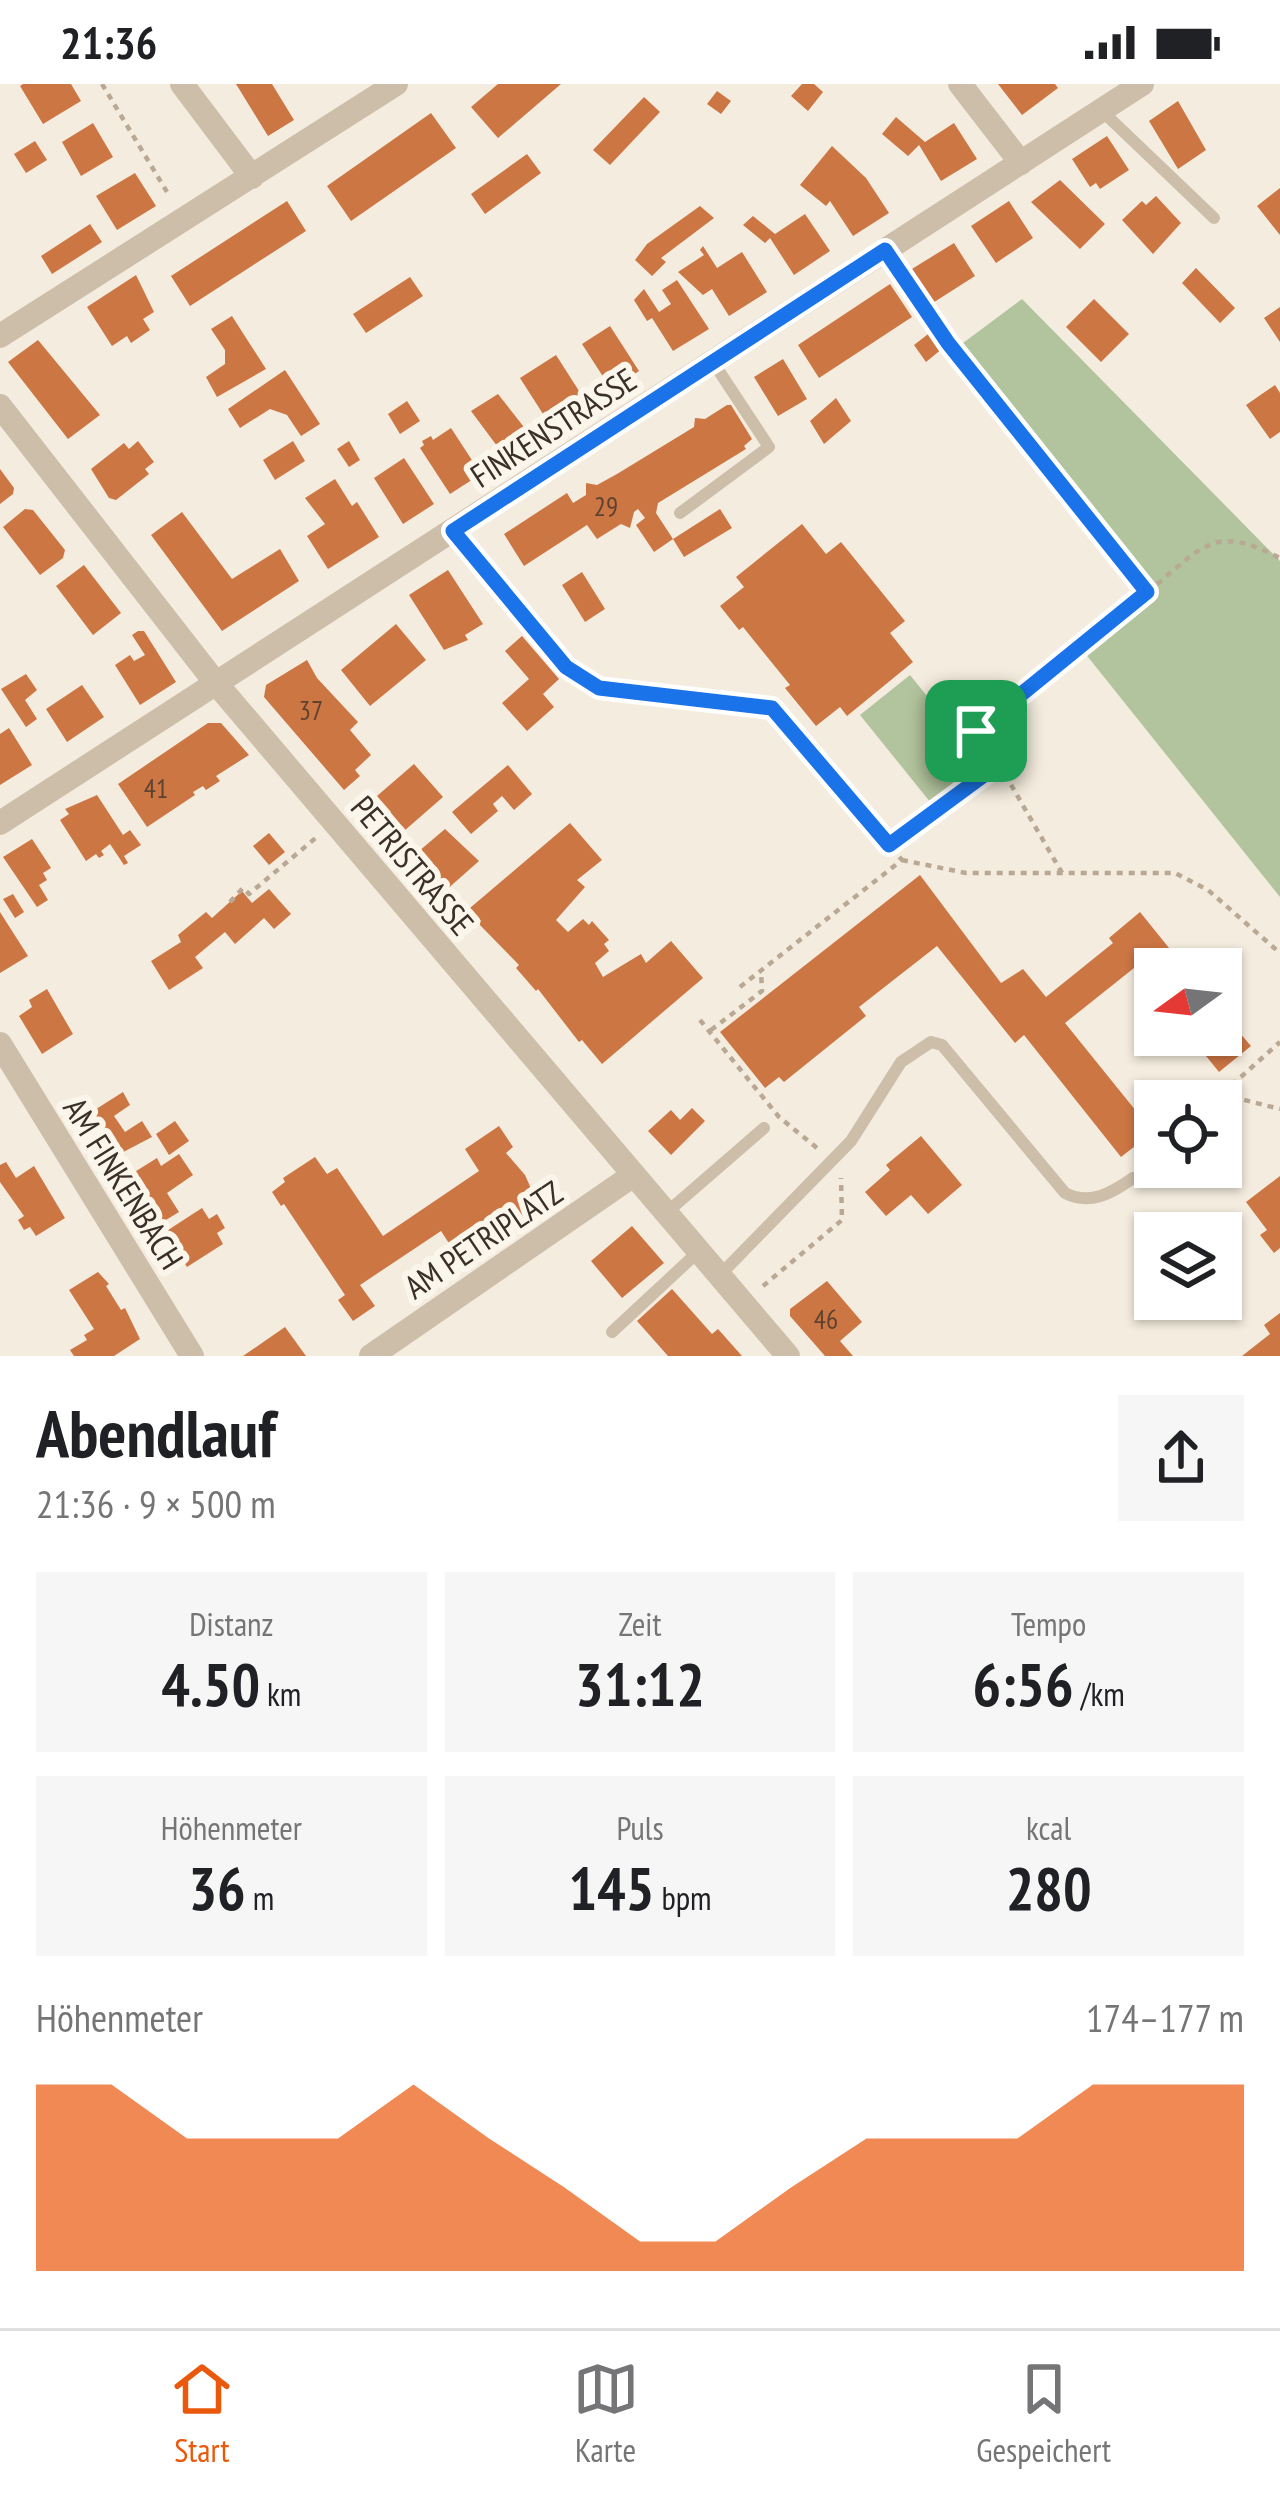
<!DOCTYPE html>
<html lang="de">
<meta charset="utf-8">
<style>
body{margin:0;font-family:"PT Sans Narrow",sans-serif;background:#f6f6f6;color:#202124;height:100vh;display:flex;flex-direction:column;font-size:45px;white-space:nowrap}
*{box-sizing:border-box;margin:0}
p{font-size:39px;color:#757577}
.icon{flex:none;width:66px;height:66px;fill:none;stroke:currentColor;stroke-width:2;stroke-linecap:round;stroke-linejoin:round}
.map{position:relative;height:1272px;overflow:hidden}
.sheet{display:flex;flex-direction:column;background:#fff;flex:1}
.sheet>*{flex:none}
.needle{width:78px;rotate:255deg}
.controls{position:absolute;left:1134px;top:864px;display:grid;gap:24px}
.controls a{display:grid;place-items:center;width:108px;height:108px;border-radius:0px;background:#fff;box-shadow:0 3px 9px #0004;font-size:60px}
.pin{position:absolute;display:grid;place-items:center;width:102px;height:102px;color:#fff;margin:-51px;border-radius:24px;box-shadow:0 6px 18px #0006}
.round{display:grid;place-items:center;flex:none;width:126px;height:126px;border-radius:0px;background:#f6f6f6}
.headline{display:flex;align-items:center;justify-content:space-between;height:204px;padding:0 36px}
h1{font-size:66px;font-weight:700;line-height:90px}
.metrics{display:grid;grid-template-columns:repeat(3,1fr);gap:18px;height:204px;padding:12px 36px}
.metrics div{display:grid;align-content:center;border-radius:0px;background:#f6f6f6;text-align:center}
.metrics b{font-size:60px;font-weight:700}
.metrics small{font-size:33px;font-weight:400}
.metrics p{font-size:33px}
.chart{height:336px;padding:24px 36px}
.chart p{display:flex;justify-content:space-between}
.chart svg{width:100%;height:216px;margin-top:12px;fill:#ea580c;opacity:.7}
.status{display:flex;justify-content:space-between;align-items:center;height:84px;padding:0 60px;background:#fff;direction:ltr}
.status svg{height:33px;fill:currentColor}
.tabs{display:flex;justify-content:space-around;align-items:center;height:168px;border-top:3px solid #e0e0e0;background:#fff;font-size:33px;color:#757577}
.tabs a{display:grid;justify-items:center;gap:6px}
.tabs .current{color:#ea580c}
.map>svg:first-child{display:block}
.green{fill:#b2c49d}
.building{fill:#cc7644}
.lines{fill:none;stroke-linecap:round;stroke-linejoin:round}
.path{stroke:#b9a893;stroke-width:4.5;stroke-dasharray:6 6;stroke-linecap:butt}
.lane{stroke:#cdbea9;stroke-width:12}
.street{stroke:#cdbea9;stroke-width:24}
.route-casing{stroke:#fff;stroke-width:24}
.route{stroke:#1a73e8;stroke-width:15}
.labels{text-anchor:middle;dominant-baseline:central;stroke-width:12;stroke-linejoin:round;paint-order:stroke}
.number-label{font-size:27px;fill:#5e4230}
.street-label{font-size:33px;fill:#3a3029;stroke:#fbf6eb}
</style>
<div class="status"><b>21:36</b><svg viewBox="0 0 49 12"><path d="M0 12V9h3v3zM5 12V6h3v6zM10 12V3h3v9zM15 12V0h3v12zM26 1h20v11H26zM47 4h2v5h-2z"/></svg></div>
<div class="map">
<svg width="1280" height="1272" viewBox="0 0 1280 1272">
<rect width="100%" height="100%" fill="#f4ecde"/>
<path class="green" d="M1022 215 1280 477V813L1084 568 1154 510 959 262Z
M910 591 985 684 935 724 860 631Z"/>
<path class="building" d="M23 0H71L81 17 43 40 20 2Z
M236 0H272L294 36 268 52Z
M498 0H561L498 54 471 23Z
M802 0H814L823 8 808 27 791 12Z
M998 0H1055L1058 4 1022 31Z
M717 7 731 17 721 30 707 20Z
M644 13 660 28 610 81 593 66Z
M1178 17 1206 66 1178 85 1149 37Z
M431 29 456 64 351 137 327 102Z
M896 33 925 58 954 39 977 75 941 97 919 61 908 72 882 50Z
M93 39 113 73 81 92 62 58Z
M1107 52 1129 86 1100 105 1096 99 1090 103 1072 75Z
M35 57 47 76 26 89 14 70Z
M832 62 866 94 889 129 853 152 830 117 826 122 800 101Z
M527 70 541 89 485 130 471 110Z
M135 89 156 122 117 146 96 112Z
M1060 96 1105 140 1080 165 1031 118Z
M1280 104V151L1257 122Z
M1156 112 1181 139 1153 170 1122 136 1142 117 1146 121Z
M287 117 306 147 190 222 171 192Z
M1009 117 1033 154 996 179 971 142Z
M700 122 714 134 661 174 666 178 652 192 635 176 647 160Z
M805 130 830 167 794 191 770 154 765 159 743 141 753 132 775 150Z
M90 140 102 158 52 190 41 172Z
M954 159 975 192 928 222 907 188Z
M703 162 717 184 742 168 767 208 729 232 712 205 703 211 678 188 704 171 700 166Z
M1196 184 1235 224 1220 239 1182 199Z
M136 191 154 228 143 235 150 246 131 259 127 252 112 262 87 223Z
M410 193 423 212 366 249 353 230Z
M677 196 709 245 673 267 652 234 647 237 634 216 644 205 659 228 671 220 662 206Z
M890 200 912 233 819 294 798 261Z
M1094 215 1129 250 1101 278 1066 243Z
M1280 223V258L1264 234Z
M232 232 266 285 217 313 206 293 225 280V266L211 245Z
M610 242 639 287 611 305 582 260Z
M932 247 943 264 926 278 914 261Z
M38 256 100 331 68 355 8 278Z
M556 271 588 321 552 344 520 294Z
M783 275 807 315 778 332 754 293Z
M285 286 320 340 301 352 287 331 270 325 240 344 228 325Z
M1275 301 1280 309V348L1270 355 1246 321Z
M498 310 534 356 506 374 471 327Z
M836 314 851 337 824 360 810 337Z
M407 317 420 337 400 350 388 330Z
M727 321H731L752 355 744 362 746 365 658 419 656 429 673 455 654 468 636 441 645 434 638 425 634 428 630 444 621 440 597 455 587 441 524 482 504 450 567 409 573 419 586 411V399L597 401 617 390 694 343 695 334 705 335Z
M451 344 481 390 450 410 420 364 424 361 422 357 431 352 433 356Z
M138 357 154 378 145 385 149 390 116 416 109 414 91 385 124 359 129 365Z
M293 357 305 377 275 396 263 376Z
M349 357 360 376 349 383 337 365Z
M404 374 434 420 403 440 374 394Z
M0 385 14 404 13 410 0 420Z
M335 395 352 422 357 418 379 453 328 485 307 452 325 440 305 414Z
M25 425 33 426 65 466 63 474 40 491 3 443Z
M720 425 732 444 684 473 673 455Z
M182 428 232 495 280 465 299 497 222 547 151 451Z
M802 440 826 470 841 458 905 537 890 549 913 578 847 632 840 623 816 642 785 604 790 601 743 543 739 546 720 522 744 503 736 493Z
M84 481 121 529 93 551 56 502Z
M448 486 483 540 465 551 468 556 444 566 409 511Z
M582 488 605 525 585 538 562 501Z
M396 540 426 576 370 622 341 586Z
M138 547H144L176 598 140 621 115 581 130 571 134 577 145 571 132 551Z
M522 552 559 595 543 610 554 623 527 647 502 619 529 595 505 567Z
M307 576 317 594 358 638 350 646 371 671 355 686 360 692 344 706 264 613 266 601Z
M26 590 37 606 25 616 37 635 26 643 1 605Z
M82 601 104 633 67 658 46 625Z
M208 639H221L249 671 216 692 220 697 206 706 203 702 193 708 195 711 147 743 118 700Z
M9 644 32 681 0 701V650Z
M414 680 443 713 396 754 381 737 391 728 377 712Z
M508 681 532 710 514 726 502 712 493 720 498 727 471 750 452 728Z
M97 711 123 751 130 746 141 761 124 772 128 779 124 781 110 760 101 767 104 771 99 774 96 770 86 777 60 736 69 730 65 725Z
M570 739 602 776 577 796 585 803 556 836 568 848 583 835 589 841 592 837 609 856 604 860 609 867 595 879 603 893 641 870 646 879 671 857 703 894 602 980 582 956 579 958 538 905 536 907 516 884 519 881 478 839 481 837 470 824Z
M445 745 479 777 436 815 405 779Z
M269 749 285 768 269 781 253 762Z
M32 755 51 784 43 789 47 796 39 801 48 816 37 823 3 773Z
M920 791 1001 899 1023 885 1046 913 1113 859 1109 854 1140 828 1186 885H1155V910L1134 884 1065 939 1153 1048 1121 1073 1024 951 1015 959 937 862 859 923 866 932 784 998 779 993 765 1004 720 948Z
M269 805 291 830 274 845 264 834 235 860 225 848 195 873 203 884 169 906 151 877 181 858 178 851 206 828 212 834 242 807 252 819Z
M13 810 24 828 15 834 3 815Z
M0 828 28 872 0 889Z
M47 905 73 950 42 970 19 932 32 923 29 916Z
M1221 927 1251 962 1219 988 1189 951H1221Z
M123 1008 130 1021 114 1032 125 1048 142 1037 152 1053 108 1076 82 1034Z
M692 1024 705 1037 671 1071 648 1047 671 1026 680 1036Z
M175 1037 189 1057 169 1071 156 1050Z
M499 1042 513 1063 506 1069 525 1091 542 1129 534 1133 529 1130 460 1176 441 1147 360 1201 375 1222 353 1237 338 1216 345 1211 284 1120 281 1122 272 1108 285 1098 283 1094 315 1073 327 1090 337 1084 383 1152 479 1087 465 1065Z
M921 1052 962 1101 928 1130 911 1111 886 1132 865 1108 890 1086 886 1081Z
M179 1070 193 1091 167 1109 179 1128 161 1139 149 1120 144 1123 125 1094 157 1074 161 1082Z
M6 1078 16 1094 34 1082 65 1134 36 1152 30 1143 24 1146 18 1136 24 1132 0 1098V1081Z
M1280 1092V1164L1274 1169 1260 1151 1267 1146 1246 1118Z
M202 1124 209 1135 217 1130 225 1144 217 1149 223 1160 187 1183 165 1148Z
M632 1142 664 1179 622 1214 591 1177Z
M98 1188 109 1200 106 1202 121 1226 125 1224 140 1255 114 1272H74L70 1266 87 1256 84 1251 94 1245 69 1206Z
M827 1197 862 1238 840 1257 853 1272H825L790 1232V1225Z
M672 1205 712 1250 718 1245 742 1272H668L637 1237Z
M1280 1229V1272H1242L1270 1250 1264 1241Z
M285 1243 306 1272H243Z"/>
<g class="lines">
<path class="path" d="M102 0 170 113
M897 185 948 259 1147 508
M468 466 566 583 599 604 772 624 889 761
M999 680 1062 789
M902 776 966 789H1175L1208 806 1280 869
M230 818 243 804 249 810 318 752
M740 903 902 776 889 761 999 680 976 647C1036 598 1096 548 1157 500 1175 486 1195 464 1218 458 1240 454 1261 465 1280 474
M700 936 779 1033 817 1064
M711 946 762 907 761 887
M1221 1010 1280 1025
M1214 1017 1280 958
M763 1202 842 1136 841 1094"/>
<path class="lane" d="M1102 27 1214 134
M680 429 769 363 713 278
M666 1129 764 1044
M719 1192 851 1057 901 978 931 958 942 961 1065 1109C1090 1122 1112 1109 1133 1094
M612 1248 698 1168"/>
<path class="street" d="M182 0 252 93
M960 0 1021 79
M0 252 396 0
M0 322 215 598 788 1272
M0 739 1142 0
M0 960 192 1272
M371 1272 632 1092"/>
</g>
<g class="lines">
<defs>
<path id="route" d="M885 166 948 259 1147 508 976 647 999 680 889 761 772 624 599 604 566 583 453 447Z"/>
</defs>
<use href="#route" class="route-casing"/>
<use href="#route" class="route"/>
</g>
<g class="labels">
<g class="number-label">
<text x="606" y="422">29</text>
<text x="311" y="626">37</text>
<text x="156" y="704">41</text>
<text x="826" y="1235">46</text>
</g>
<g class="street-label">
<text transform="translate(553 343) rotate(-33)">FINKENSTRASSE</text>
<text transform="translate(413 781) rotate(50)">PETRISTRASSE</text>
<text transform="translate(124 1099) rotate(58)">AM FINKENBACH</text>
<text transform="translate(483 1155) rotate(-34)">AM PETRIPLATZ</text>
</g>
</g>
</svg>
<div class="controls">
<a><svg class="needle" viewBox="-14 -14 28 28"><path d="M0-13l5 13h-10z" fill="#e53935"/><path d="M0 13l5-13h-10z" fill="#757577"/></svg></a>
<a><svg class="icon" aria-label="locate" viewBox="0 0 24 24"><circle cx="12" cy="12" r="6"/><path d="M12 2v4M12 18v4M2 12h4M18 12h4"/></svg></a>
<a><svg class="icon" aria-label="layers" viewBox="0 0 24 24"><path d="M12 4l9 5-9 5-9-5zM3 14l9 5 9-5"/></svg></a>
</div>
<div class="pin" style="left:976px;top:647px;background:#1e9e55"><svg class="icon" aria-label="arrive" viewBox="0 0 24 24"><path d="M6 21V4h12l-3 4 3 4H6"/></svg></div>
</div>
<section class="sheet">
<div class="headline"><div><h1>Abendlauf</h1><p>21:36 · 9 × 500 m</p></div><a class="round"><svg class="icon" aria-label="share" viewBox="0 0 24 24"><path d="M12 15V3M7 8l5-5 5 5M5 13v7h14v-7"/></svg></a></div>
<div class="metrics">
<div><p>Distanz</p><b>4.50<small> km</small></b></div>
<div><p>Zeit</p><b>31:12</b></div>
<div><p>Tempo</p><b>6:56<small> /km</small></b></div>
</div>
<div class="metrics">
<div><p>Höhenmeter</p><b>36<small> m</small></b></div>
<div><p>Puls</p><b>145<small> bpm</small></b></div>
<div><p>kcal</p><b>280</b></div>
</div>
<div class="chart"><p><span>Höhenmeter</span>174–177 m</p>
<svg viewBox="0 0 160 44" preserveAspectRatio="none"><path d="M0 44V6L10 6L20 17L30 17L40 17L50 6L60 17L70 27L80 38L90 38L100 27L110 17L120 17L130 17L140 6L150 6L160 6V44z"/></svg>
</div>
</section>
<nav class="tabs">
<a class="current"><svg class="icon" aria-label="home" viewBox="0 0 24 24"><path d="M3 11l9-7 9 7M6 9v11h12V9"/></svg>Start</a>
<a><svg class="icon" aria-label="map" viewBox="0 0 24 24"><path d="M3 6l6-2 6 2 6-2v14l-6 2-6-2-6 2zM9 4v14M15 6v14"/></svg>Karte</a>
<a><svg class="icon" aria-label="saved" viewBox="0 0 24 24"><path d="M7 4h10v16l-5-4-5 4z"/></svg>Gespeichert</a>
</nav>
